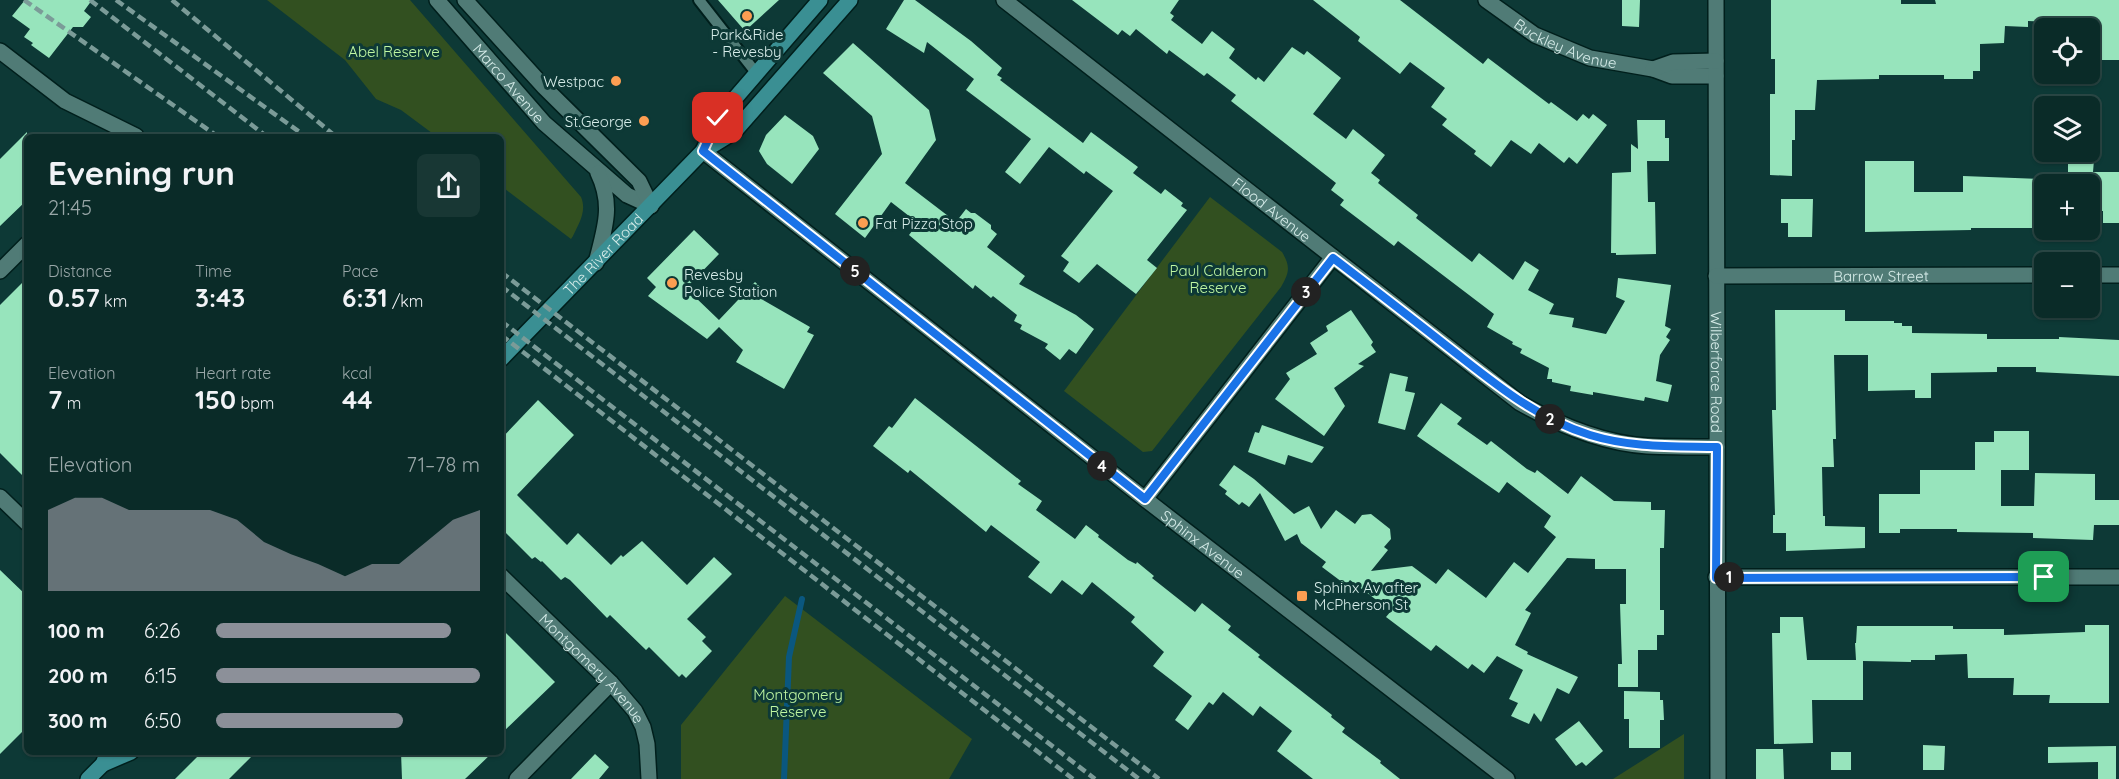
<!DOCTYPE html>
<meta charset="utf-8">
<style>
body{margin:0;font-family:Quicksand,sans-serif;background:#183734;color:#f1f3f6;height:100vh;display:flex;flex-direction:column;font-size:22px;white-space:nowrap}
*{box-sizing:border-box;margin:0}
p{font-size:20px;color:#99a7a8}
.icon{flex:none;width:33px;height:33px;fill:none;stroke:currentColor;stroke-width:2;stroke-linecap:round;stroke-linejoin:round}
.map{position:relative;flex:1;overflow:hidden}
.details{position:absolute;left:24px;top:134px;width:480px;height:621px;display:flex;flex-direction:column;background:#0a2b28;border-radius:9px;box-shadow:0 2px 4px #0004,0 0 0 2px #2a4745}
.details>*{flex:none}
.buttons{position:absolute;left:2034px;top:18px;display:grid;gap:12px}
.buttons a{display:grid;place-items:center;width:66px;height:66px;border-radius:9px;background:#0a2b28;box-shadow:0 2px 4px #0004,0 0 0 2px #2a4745;font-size:30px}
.pin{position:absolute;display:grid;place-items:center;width:51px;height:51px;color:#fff;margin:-26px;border-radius:12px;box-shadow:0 3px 9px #0006}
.km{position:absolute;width:30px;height:30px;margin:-15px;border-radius:50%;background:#222;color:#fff;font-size:16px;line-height:30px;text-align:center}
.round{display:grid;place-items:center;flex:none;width:63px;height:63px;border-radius:9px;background:#183734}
.head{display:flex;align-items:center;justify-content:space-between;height:102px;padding:0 24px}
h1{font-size:33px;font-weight:800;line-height:45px}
.metrics{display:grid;grid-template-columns:repeat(3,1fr);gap:9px;height:102px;padding:6px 24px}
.metrics div{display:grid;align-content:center}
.metrics b{font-size:26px;font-weight:800}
.metrics small{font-size:16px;font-weight:400}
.metrics p{font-size:16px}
.chart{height:168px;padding:12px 24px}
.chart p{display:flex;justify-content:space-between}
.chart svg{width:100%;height:108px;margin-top:6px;fill:#8c9099;opacity:.7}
ul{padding:0 24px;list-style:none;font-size:20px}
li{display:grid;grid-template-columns:96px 72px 1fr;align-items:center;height:45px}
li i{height:15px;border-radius:8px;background:#8c9099}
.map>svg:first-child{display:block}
.green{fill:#325020}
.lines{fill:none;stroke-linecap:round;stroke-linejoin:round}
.stream{stroke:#0a577f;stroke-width:6}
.building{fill:#97e4bc}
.service-casing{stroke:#001f1c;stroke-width:14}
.minor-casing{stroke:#001f1c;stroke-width:18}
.tertiary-casing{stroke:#001f1c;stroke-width:18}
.secondary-casing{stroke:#001f1c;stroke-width:18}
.service{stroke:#507b76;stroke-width:10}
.minor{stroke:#507b76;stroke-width:15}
.tertiary{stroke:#507b76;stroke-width:15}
.secondary{stroke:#3a8f93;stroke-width:15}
.rail{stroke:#7b9b98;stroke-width:4.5;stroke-dasharray:9 4.5;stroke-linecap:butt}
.route-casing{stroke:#fff;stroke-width:12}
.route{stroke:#1a73e8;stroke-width:8}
.poi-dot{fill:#fc9e52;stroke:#0d3936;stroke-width:2}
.labels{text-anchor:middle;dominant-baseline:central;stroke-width:6;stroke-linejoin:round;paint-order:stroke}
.poi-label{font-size:15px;fill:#d6ece9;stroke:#0d3936;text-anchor:start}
.street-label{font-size:15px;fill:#d6ece9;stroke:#0d3936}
.park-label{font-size:15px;fill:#c0f7a2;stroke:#0d3936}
</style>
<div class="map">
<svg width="2119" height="779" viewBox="0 0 2119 779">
<rect width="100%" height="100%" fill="#0d3936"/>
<path class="green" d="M267 0H410L581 197C587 211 579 223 573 236L571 239 501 186V136H436L401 110 376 99 345 60Z
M1210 197 1282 252C1291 267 1289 273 1281 287L1152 451 1143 452 1064 391Z
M785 596 972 739 949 779H681V725Z
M1684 734V779H1613Z"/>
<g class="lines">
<path class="stream" d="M784 779 789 657 802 599"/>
</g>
<path class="building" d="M25 0H92L84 11 91 17 83 27H73L49 58 31 45 33 43 24 37 30 29 12 16Z
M718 0H779L745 31Z
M904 0H915L971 41 1002 68 997 75 1002 78 1000 80 1083 143 1091 132 1138 167 1133 173 1161 194 1165 189 1183 203 1181 206 1187 210 1147 260 1157 268 1136 294 1097 264 1079 283 1063 271 1069 262 1061 256 1113 191 1086 171 1084 174 1049 147 1020 184 1005 172 1031 139 966 90 974 79 927 42 924 53 886 29Z
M1072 0H1179L1170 13 1174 16 1171 20 1202 44 1212 31 1235 49 1229 58 1256 80 1258 77 1264 82 1292 47 1304 55 1307 51 1341 78 1313 114 1346 139 1353 129 1385 155 1371 173 1380 180 1378 183 1418 215 1416 218 1472 262 1479 253 1513 280 1525 261 1539 270 1528 290 1554 304 1549 314 1574 318 1572 327 1606 334 1625 301 1616 297 1618 278 1671 285 1665 326 1671 329 1666 337 1670 340 1660 355 1656 381 1672 385 1668 402 1645 397 1644 401 1593 392V395L1570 391 1571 386 1552 382V379H1547L1549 368 1520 353 1522 349 1512 344 1513 342 1487 327 1494 314 1398 241 1394 246 1340 205 1344 200 1331 190 1336 183 1231 101 1236 95 1207 73 1204 76 1169 50 1167 54 1136 29 1130 36 1122 30 1118 35Z
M1313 0H1400L1483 64 1488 58 1549 104 1551 102 1577 121 1583 114 1589 119 1593 114 1607 125 1577 164 1569 157 1564 163 1539 143 1531 154 1511 140 1491 167 1474 154 1476 151 1442 125 1447 119 1431 107 1445 88 1410 62 1400 74 1358 41 1360 37Z
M1622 0H1640L1639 27 1622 26Z
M1771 0H1901V4H1936L1935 0H2119V60H2090V28H2060V22L2028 21V27L2005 26 2004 43 1980 44V71H1973V79H1944V75H1879V79L1817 80 1815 110H1795V140H1792V176L1770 175V94H1775V59H1771Z
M853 43 929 110 936 140 905 183 956 222 966 209 971 213H975L991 225V229L997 234 987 247 1025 276 1019 284 1076 315 1094 329 1076 354 1069 349 1060 360 1045 348 1048 344 1020 329 1022 325 1014 321 1017 315 993 296 991 298 975 285 973 289 909 235 918 223 891 202 865 238 835 214 882 154 872 116 823 73Z
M785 115 813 136 819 149 792 184 767 164 759 151 766 135Z
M1637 120H1665V138H1669V161H1647L1648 202H1655L1656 254 1616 255V253H1611L1612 173 1631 172V144L1638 149Z
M27 132V200L0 226V159Z
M2068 160H2094L2093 172H2119V223H2103V211H2090V184H2068Z
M1865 161H1914V192H1963V176L2044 179V228H1971V230L1865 232Z
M1781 199H1813L1812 237H1788V223H1781Z
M694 230 719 254 689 285 697 292 694 296 719 320 755 282 769 295 763 300 810 327 807 332 814 335 784 389 736 362 743 350 719 327 707 339 648 296 656 287 647 278Z
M27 278V480L0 453V305Z
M1351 310 1373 342 1371 345 1376 352 1358 364 1364 366 1334 388 1345 406 1324 436 1275 399 1290 379 1286 373 1317 354 1310 343 1328 331 1326 326Z
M1775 310H1845V321H1894V323H1902V326H1912V333L1987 334V339H2059V337L2119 340V376L2036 372V367H1997V372L1931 373V398H1915V390L1868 391V355H1834L1836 439H1833L1834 467H1822L1823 516H1825V526L1865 527V548L1786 551V533H1773V515H1775L1772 410H1776Z
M1390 373 1408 377 1405 391 1415 393 1405 430 1378 423Z
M915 398 1021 481 1018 484 1042 501 1036 510 1075 539 1086 525 1099 535 1098 537 1128 560 1136 564 1137 562 1154 576 1152 578 1195 612 1202 603 1231 626 1228 630 1260 655 1258 657 1332 715 1331 717 1345 728 1342 732 1381 761 1380 763 1400 779H1313L1277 751 1292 731 1260 706 1253 716 1223 692 1213 705 1209 702 1188 730 1175 720 1192 696 1153 666 1164 652 1131 622 1135 617 1092 582 1082 595 1062 580 1051 594 1028 577 1040 562 991 525 986 532 910 470 908 473 873 446 889 426 892 428Z
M538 400 574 435 517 495 567 545 578 533 611 565 621 555 623 557 642 541 687 585 714 557 732 574 687 619 706 637 702 641 712 651 686 678 682 674 679 677 649 647 646 650 610 615 607 618 570 580 565 577 561 580 542 561 541 562 535 557 532 559 501 528V439Z
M1441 403 1462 418 1457 424 1487 445 1491 441 1527 469 1535 473 1537 470 1568 494 1581 476 1614 501 1651 502V510H1665L1664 548H1660V610H1664V635H1657V650H1638V687H1618V664H1622L1620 604H1626V569H1595V559L1567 558 1525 610 1531 613 1515 645 1528 652 1527 654 1578 677 1569 694 1557 688 1541 722 1534 713 1529 724 1511 716 1518 703 1509 699 1523 670 1497 656 1484 673 1472 664 1468 669 1436 645 1431 651 1386 617 1391 611 1350 580 1346 585 1322 567 1326 562 1301 543 1297 534 1285 541 1260 493 1249 507 1242 502 1239 505 1225 494 1227 491 1219 485 1234 465 1254 479 1294 514 1309 506 1321 529 1336 510 1355 524 1362 515 1371 514 1390 529 1391 539 1384 547 1388 550 1371 571 1412 566 1436 584 1448 569 1486 598 1514 562 1528 573 1556 537 1544 527 1551 516 1507 482 1499 493 1417 436Z
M1262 425 1324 447 1312 463 1288 455 1285 465 1248 452 1255 432 1259 433Z
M1994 431H2029V470H2001V506H2034L2035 473 2095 474V500H2119V525H2094L2093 540 2033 538V533L1957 532V529H1900V533H1879V494H1920V470H1975V442H1994Z
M0 570 27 596V727L0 754Z
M1780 617H1803L1807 660H1856L1855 643H1856L1857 626H1953V629H2004V635L2085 632V625H2109V703H2049L2050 695H2013L2014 678H1968L1967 654 1935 655V660H1911V662L1863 661V700H1812L1813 743 1774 744 1772 633H1780Z
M501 628 555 682 501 734Z
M1624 691 1660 692V700H1663L1664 720H1660V748H1629V719H1624Z
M1579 721 1603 751 1586 766 1582 762 1576 766 1555 739Z
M1923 745 1945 746 1944 770H1923Z
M2116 746V779H2098V762L2048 763V747Z
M1756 749H1783L1784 779H1756Z
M202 752H256L229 779H175Z
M401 752H493L465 779H402Z
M1831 752H1851V770H1831Z
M595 754 609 767 599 779H571Z"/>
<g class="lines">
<defs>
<path id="service" d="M699 0 757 74"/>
<g id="minor">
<path id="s1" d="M1004 0 1520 403C1559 425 1601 443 1647 446 1670 447 1694 447 1717 447"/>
<path id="s2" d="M1486 0 1535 35 1590 58 1653 69 1672 76H1716"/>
<path id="s3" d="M1716 0 1718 779"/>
<path d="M0 51 65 101 136 136"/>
<path d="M1653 69 1673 62 1716 61"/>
<path d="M0 271 27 244"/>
<path d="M2090 275H2119"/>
<path id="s4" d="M1716 276 2044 275"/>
<path d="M0 497 27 523"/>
<path d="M1145 499 1333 257"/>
<path id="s5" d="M501 576 611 683 635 711 643 727 647 744 649 779"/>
<path d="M1716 577H2119"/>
<path d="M517 779 611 683"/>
</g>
<g id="tertiary">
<path id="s6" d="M437 0 544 123 627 195 651 206"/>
<path d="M465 0 544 87 639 181 651 206"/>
<path id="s7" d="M703 151 1145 499 1507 779"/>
<path d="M596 263C604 230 614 206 598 173"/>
</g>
<g id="secondary">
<path d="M703 151 718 118 820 0"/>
<path id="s8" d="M501 359 703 151 734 132 850 0"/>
<path d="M103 764 131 752"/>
<path d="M88 779 103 764 108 752"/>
</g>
</defs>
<use href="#service" class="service-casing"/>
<use href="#minor" class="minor-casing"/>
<use href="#tertiary" class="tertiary-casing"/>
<use href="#secondary" class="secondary-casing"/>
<use href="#service" class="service"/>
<use href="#minor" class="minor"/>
<use href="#tertiary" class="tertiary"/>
<use href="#secondary" class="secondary"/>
<path class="rail" d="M24 0 217 136
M90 0 266 136
M116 0 305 136
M172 0 335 136
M501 272 1159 779
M501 286 1139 779
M501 321 1095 779
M501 335 1073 779"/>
</g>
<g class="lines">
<defs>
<path id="route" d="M718 118 703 151 1145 499 1333 258C1371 287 1410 317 1448 347 1493 382 1535 418 1590 435 1632 448 1674 446 1717 447L1716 578 2044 577"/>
</defs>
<use href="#route" class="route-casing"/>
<use href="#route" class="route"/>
</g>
<g class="poi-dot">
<circle cx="747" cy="16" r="6"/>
<circle cx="616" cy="81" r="6"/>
<circle cx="644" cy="121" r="6"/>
<circle cx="863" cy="223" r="6"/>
<circle cx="672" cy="283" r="6"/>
<rect x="1296" y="590" width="12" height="12" rx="3"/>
</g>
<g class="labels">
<g class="poi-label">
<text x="747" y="34" text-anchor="middle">Park&amp;Ride<tspan x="747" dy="17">- Revesby</tspan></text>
<text x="604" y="81" text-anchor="end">Westpac</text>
<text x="632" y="121" text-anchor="end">St.George</text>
<text x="875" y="223">Fat Pizza Stop</text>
<text x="684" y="274">Revesby<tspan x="684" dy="17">Police Station</tspan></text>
<text x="1314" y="587">Sphinx Av after<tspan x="1314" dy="17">McPherson St</tspan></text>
</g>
<g class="street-label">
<text stroke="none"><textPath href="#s2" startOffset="92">Buckley Avenue</textPath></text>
<text stroke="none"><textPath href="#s6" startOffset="110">Marco Avenue</textPath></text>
<text stroke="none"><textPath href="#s1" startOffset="340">Flood Avenue</textPath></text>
<text stroke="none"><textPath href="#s8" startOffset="146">The River Road</textPath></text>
<text stroke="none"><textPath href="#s4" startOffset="165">Barrow Street</textPath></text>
<text stroke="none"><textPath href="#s3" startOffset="372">Wilberforce Road</textPath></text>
<text stroke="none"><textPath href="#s7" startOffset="636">Sphinx Avenue</textPath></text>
<text stroke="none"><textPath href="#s5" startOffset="130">Montgomery Avenue</textPath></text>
</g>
<g class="park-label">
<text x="394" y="51">Abel Reserve</text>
<text x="1218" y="270">Paul Calderon<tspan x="1218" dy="17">Reserve</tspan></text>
<text x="798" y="694">Montgomery<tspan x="798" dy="17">Reserve</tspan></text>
</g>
</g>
</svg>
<div class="buttons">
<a><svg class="icon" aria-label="locate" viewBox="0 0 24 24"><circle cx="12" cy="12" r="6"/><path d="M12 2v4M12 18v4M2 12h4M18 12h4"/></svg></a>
<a><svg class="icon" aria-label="layers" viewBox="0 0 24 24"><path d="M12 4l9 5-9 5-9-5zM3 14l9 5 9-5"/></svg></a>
<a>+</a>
<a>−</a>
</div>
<div class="pin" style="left:2044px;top:577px;background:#1e9e55"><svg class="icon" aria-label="arrive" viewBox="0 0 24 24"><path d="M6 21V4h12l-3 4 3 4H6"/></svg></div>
<div class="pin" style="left:718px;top:118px;background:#d93025"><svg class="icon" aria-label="check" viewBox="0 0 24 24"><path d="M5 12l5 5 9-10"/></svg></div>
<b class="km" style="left:1729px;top:577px">1</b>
<b class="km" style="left:1550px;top:419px">2</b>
<b class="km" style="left:1306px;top:292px">3</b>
<b class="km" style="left:1102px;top:466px">4</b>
<b class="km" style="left:855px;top:271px">5</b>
<section class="details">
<div class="head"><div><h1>Evening run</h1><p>21:45</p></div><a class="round"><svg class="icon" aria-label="share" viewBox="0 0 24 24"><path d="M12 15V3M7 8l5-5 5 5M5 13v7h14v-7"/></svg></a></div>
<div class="metrics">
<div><p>Distance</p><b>0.57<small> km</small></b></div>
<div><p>Time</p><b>3:43</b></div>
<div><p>Pace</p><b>6:31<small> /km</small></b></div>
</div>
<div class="metrics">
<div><p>Elevation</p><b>7<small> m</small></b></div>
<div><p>Heart rate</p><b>150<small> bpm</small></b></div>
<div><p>kcal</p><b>44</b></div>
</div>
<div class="chart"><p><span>Elevation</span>71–78 m</p>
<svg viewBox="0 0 160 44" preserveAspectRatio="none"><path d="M0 44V11L10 6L20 6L30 11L40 11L50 11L60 11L70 15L80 24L90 29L100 33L110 38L120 33L130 33L140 24L150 15L160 11V44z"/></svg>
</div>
<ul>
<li><b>100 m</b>6:26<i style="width:89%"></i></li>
<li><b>200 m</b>6:15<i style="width:100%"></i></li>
<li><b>300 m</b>6:50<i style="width:71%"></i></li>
</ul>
</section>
</div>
